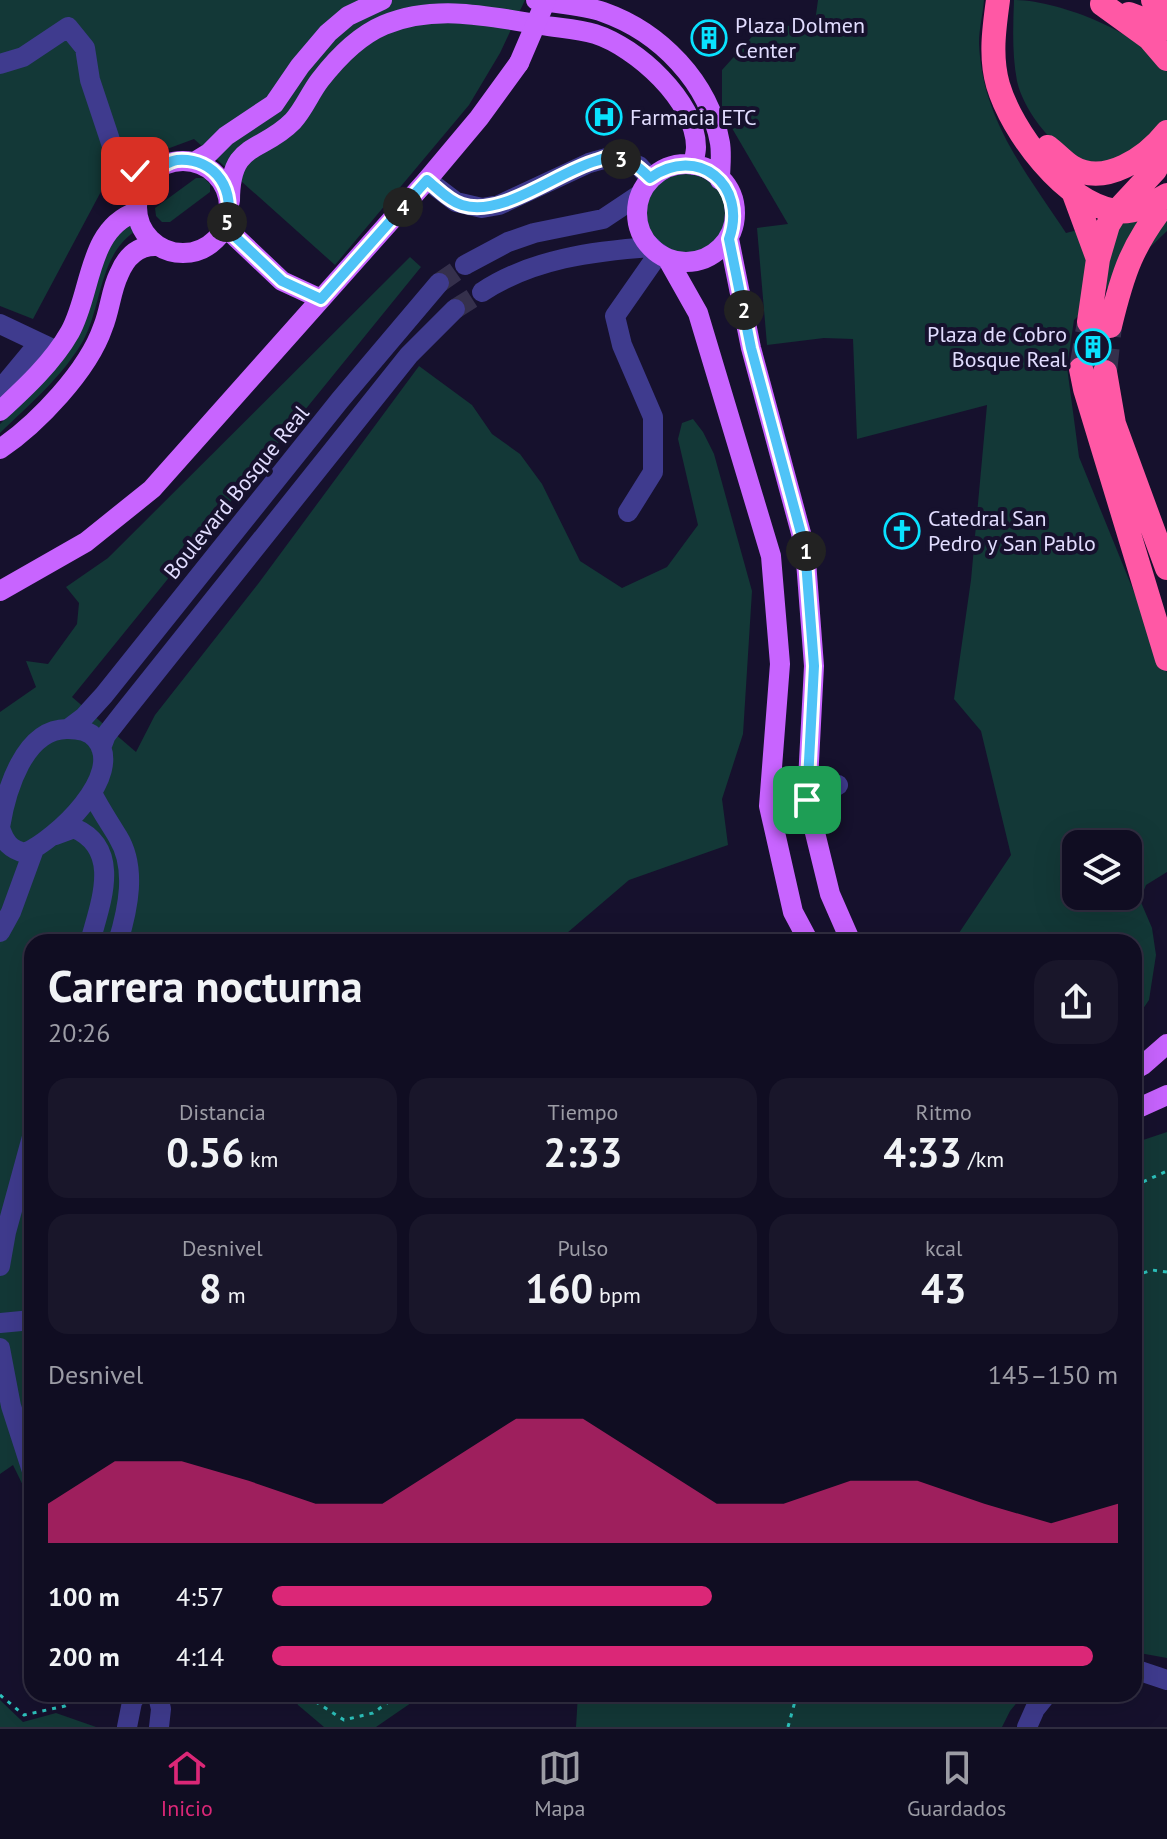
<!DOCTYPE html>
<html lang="es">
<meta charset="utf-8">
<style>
body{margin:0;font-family:"PT Sans",sans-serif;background:#19162a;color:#f1f3f6;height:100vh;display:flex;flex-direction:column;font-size:30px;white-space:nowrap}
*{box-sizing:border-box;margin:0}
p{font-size:26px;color:#9c9ca5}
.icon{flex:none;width:44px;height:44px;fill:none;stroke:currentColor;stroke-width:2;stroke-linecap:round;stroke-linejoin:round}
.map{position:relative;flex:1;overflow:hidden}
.panel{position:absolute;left:24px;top:934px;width:1118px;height:768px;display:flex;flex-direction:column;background:#100d22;border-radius:24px;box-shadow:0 8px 32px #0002,0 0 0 2px #302d40}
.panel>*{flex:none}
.tools{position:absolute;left:1062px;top:830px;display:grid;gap:16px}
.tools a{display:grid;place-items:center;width:80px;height:80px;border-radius:16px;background:#100d22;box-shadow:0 8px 32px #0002,0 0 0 2px #302d40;font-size:40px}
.pin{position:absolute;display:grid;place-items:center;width:68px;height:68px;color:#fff;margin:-34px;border-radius:16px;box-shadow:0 4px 12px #0006}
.km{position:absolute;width:40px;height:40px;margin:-20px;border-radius:50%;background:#222;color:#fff;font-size:22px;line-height:40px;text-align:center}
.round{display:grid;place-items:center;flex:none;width:84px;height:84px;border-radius:24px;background:#19162a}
.overview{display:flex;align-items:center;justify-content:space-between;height:136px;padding:0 24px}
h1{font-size:44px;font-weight:800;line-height:60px}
.figures{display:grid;grid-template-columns:repeat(3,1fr);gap:12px;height:136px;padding:8px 24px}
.figures div{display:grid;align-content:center;border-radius:20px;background:#19162a;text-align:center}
.figures b{font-size:40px;font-weight:800}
.figures small{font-size:22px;font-weight:400}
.figures p{font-size:22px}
.chart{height:224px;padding:16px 24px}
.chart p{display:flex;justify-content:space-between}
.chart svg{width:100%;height:144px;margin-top:8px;fill:#db2777;opacity:.7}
ul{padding:0 24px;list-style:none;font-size:26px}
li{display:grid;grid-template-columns:128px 96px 1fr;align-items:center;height:60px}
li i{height:20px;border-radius:10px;background:#db2777}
.dock{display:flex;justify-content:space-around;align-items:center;height:112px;border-top:2px solid #302d40;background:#100d22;font-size:22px;color:#9c9ca5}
.dock a{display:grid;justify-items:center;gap:4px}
.dock .selected{color:#db2777}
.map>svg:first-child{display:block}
.green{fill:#133837;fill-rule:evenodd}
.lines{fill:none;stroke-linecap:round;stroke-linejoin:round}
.minor-tunnel{stroke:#35304c;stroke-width:20;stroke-dasharray:20 10;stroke-linecap:butt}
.highway-tunnel{stroke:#35304c;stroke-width:24;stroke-dasharray:24 12;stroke-linecap:butt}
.path{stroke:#2dc3bd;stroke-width:3;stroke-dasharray:4 6;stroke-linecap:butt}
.minor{stroke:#3f3b8e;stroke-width:20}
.major{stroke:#c864ff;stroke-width:20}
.highway{stroke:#ff58a5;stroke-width:24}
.major-bridge{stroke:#c864ff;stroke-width:20}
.route-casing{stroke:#fff;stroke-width:16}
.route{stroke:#4fc3f7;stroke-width:10}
.labels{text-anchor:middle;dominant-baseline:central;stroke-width:8;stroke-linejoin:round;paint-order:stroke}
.poi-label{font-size:22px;fill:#e2ddff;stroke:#16112d;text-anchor:start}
.street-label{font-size:22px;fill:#e2ddff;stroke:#16112d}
</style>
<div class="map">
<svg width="1167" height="1727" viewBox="0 0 1167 1727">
<rect width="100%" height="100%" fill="#16112d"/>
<path class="green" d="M0 0H525L500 53 469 105 335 265 194 139 113 169 33 319 0 306Z
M818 0H984C983 14 979 29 979 43 982 120 1026 172 1066 233L1167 207V231L1074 320 1067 367 1079 457 1167 673V872L1146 885 1140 900 1152 928 1156 955 1149 1000 1134 1022V942H953L1011 855 981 731 954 699 971 580 987 405 857 439 853 339 824 338 767 345 757 228 788 224 722 111V70L758 30 815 22ZM1076 844H1128V896H1076Z
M1014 0C1058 0 1143 33 1167 72V122C1152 134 1135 152 1118 160 1076 181 1025 118 1017 81 1012 55 1013 27 1014 0Z
M646 213a40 40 0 1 1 80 0a40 40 0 1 1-80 0Z
M196 178H204L210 184V192L170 222H162L156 216 155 208Z
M131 225 134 232C99 256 102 306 83 341 63 376 29 405 0 433V424L25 400 116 236Z
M410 257 421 267 72 697 136 752 155 715 258 584 419 366 472 405 492 434 520 454 542 484 580 561 622 588 667 567 698 525 678 439 682 423 693 419 703 432 714 454 752 591 743 734 722 799 728 845 629 880 567 933 570 942H32V1504L13 1465 0 1474V712L36 687 26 661 48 664 77 624 79 603 66 587 108 558Z
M1167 1132V1658L1134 1652V1143Z
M292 1694H424L376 1727H324L298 1705Z
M578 1694H1024L1010 1711 1002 1727H576Z
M0 1700 23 1722 56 1713 96 1727H0Z"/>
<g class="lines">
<path class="minor-tunnel" d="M439 283 465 265
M455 309 482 292"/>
<path class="highway-tunnel" d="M1081 369 1089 322
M1105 372 1110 326"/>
<path class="path" d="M1134 1186 1167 1171
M1134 1276 1152 1270 1167 1272
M309 1694 316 1702 344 1720 373 1713 400 1694
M0 1695 24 1715 65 1706 85 1694
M788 1727 797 1694"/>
<path class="minor" d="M0 64 23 57 68 27 85 48 90 80 117 161 135 171H153
M427 180 456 202 482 208 499 205 589 163 614 156 639 166 650 178
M465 265 508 242 534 233 603 219 639 195
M482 292C532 259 593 251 652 247
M0 324 57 351
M0 390 39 343
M628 512 653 472V417L622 345 615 316 659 253
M68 729 84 717 104 695 340 400 439 283
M101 748 106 735 124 712 409 355 455 309
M92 793C100 809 109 822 118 837 137 868 128 909 118 942
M807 800 838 785
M0 827C6 791 24 728 68 729 78 729 89 730 96 739 126 775 55 840 25 853 10 849 5 843 0 828
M55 835 74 828C123 849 100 904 90 942
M0 932 11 912 34 849
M0 1266 6 1232 32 1137
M0 1323 32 1320
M0 1348 11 1406 32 1471
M1134 1669 1167 1680
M155 1694H180
M158 1696 161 1709 159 1727
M127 1727 132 1702 137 1694
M1027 1727 1035 1709 1047 1694"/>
<path class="major" d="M536 0C558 4 583 5 603 12 660 32 709 82 720 143 722 155 720 168 720 180
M137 207a46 46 0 1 1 92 0a46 46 0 1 1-92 0Z
M196 161 209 153 226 136 274 104 300 66 328 33 348 16 382 0
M637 213a49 49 0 1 1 98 0a49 49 0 1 1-98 0Z
M230 201C230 140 261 154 293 121 304 109 310 93 320 80 337 58 358 36 384 25 435 4 488 16 541 25 558 28 578 29 595 34 636 47 696 101 696 147 696 153 694 159 693 165
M225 227 282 281 321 299
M729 239 751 348 805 548 814 666 807 800 830 894 851 942
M667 258 698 313 771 556 780 664 769 806 793 912 809 942
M0 411C25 388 53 362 70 332 92 293 87 229 136 212
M0 449C37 424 88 371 103 327 110 310 111 290 119 274 126 257 137 246 155 246
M0 591 86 542 152 489 427 180 479 118 519 63
M1134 1070 1143 1065 1167 1044
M1134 1110 1167 1095"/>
<path class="highway" d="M998 0C994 29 990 57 998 85 1012 132 1064 202 1115 211 1134 214 1152 204 1167 195
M1153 0 1167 5
M1102 4 1149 38 1167 59
M1129 14 1167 28
M1048 147C1056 153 1064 162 1072 167 1105 187 1147 157 1167 132
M1073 191 1098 259
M1089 322 1098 259 1108 225 1116 212 1155 170 1167 150
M1110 326C1123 272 1132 245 1167 201
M1081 369 1085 389 1167 659
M1105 372 1114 424 1167 568"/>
<path class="major-bridge" d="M519 63 546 0"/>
</g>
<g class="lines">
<defs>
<path id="route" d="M135 171C140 171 148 172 154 170 162 168 168 161 177 160 216 157 238 192 225 227L282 281 321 299 427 180C438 189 449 201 462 205 502 218 557 172 596 161 600 160 608 156 613 156 627 157 641 169 650 178 698 144 748 185 729 239L751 348 805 548 814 666 807 800"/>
</defs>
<use href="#route" class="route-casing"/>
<use href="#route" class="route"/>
</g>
<defs>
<symbol id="building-ring" viewBox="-11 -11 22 22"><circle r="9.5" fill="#16112d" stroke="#09e2ff" stroke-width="1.5"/><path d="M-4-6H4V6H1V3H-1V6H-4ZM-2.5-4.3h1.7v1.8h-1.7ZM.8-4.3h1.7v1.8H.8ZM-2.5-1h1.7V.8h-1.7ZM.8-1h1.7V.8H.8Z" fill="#09e2ff"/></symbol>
<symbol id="hospital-ring" viewBox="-11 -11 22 22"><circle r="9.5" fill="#16112d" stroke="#09e2ff" stroke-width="1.5"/><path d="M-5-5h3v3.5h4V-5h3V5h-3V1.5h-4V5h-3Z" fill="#09e2ff"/></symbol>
<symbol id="church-ring" viewBox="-11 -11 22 22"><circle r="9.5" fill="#16112d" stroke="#09e2ff" stroke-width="1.5"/><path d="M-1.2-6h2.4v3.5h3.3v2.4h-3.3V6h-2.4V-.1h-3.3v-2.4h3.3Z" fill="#09e2ff"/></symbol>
</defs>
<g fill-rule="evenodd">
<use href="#building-ring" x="689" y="18" width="40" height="40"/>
<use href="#hospital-ring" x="584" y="97" width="40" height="40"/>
<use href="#building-ring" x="1073" y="327" width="40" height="40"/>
<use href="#church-ring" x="882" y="511" width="40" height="40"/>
</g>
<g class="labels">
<g class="poi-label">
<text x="735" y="25">Plaza Dolmen<tspan x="735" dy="25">Center</tspan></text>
<text x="630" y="117">Farmacia ETC</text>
<text x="1067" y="334" text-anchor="end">Plaza de Cobro<tspan x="1067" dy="25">Bosque Real</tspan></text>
<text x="928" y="518">Catedral San<tspan x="928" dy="25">Pedro y San Pablo</tspan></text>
</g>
<g class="street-label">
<text transform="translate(236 492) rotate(-51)">Boulevard Bosque Real</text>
</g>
</g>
</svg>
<div class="tools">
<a><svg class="icon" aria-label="layers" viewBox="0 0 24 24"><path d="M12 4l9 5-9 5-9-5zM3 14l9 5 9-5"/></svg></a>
</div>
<div class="pin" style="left:807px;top:800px;background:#1e9e55"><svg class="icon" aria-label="arrive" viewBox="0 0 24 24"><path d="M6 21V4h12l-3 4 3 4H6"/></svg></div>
<div class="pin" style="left:135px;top:171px;background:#d93025"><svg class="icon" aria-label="check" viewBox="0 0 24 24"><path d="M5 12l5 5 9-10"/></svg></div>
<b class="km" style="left:806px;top:551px">1</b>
<b class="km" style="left:744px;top:310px">2</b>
<b class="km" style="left:621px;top:159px">3</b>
<b class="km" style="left:403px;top:207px">4</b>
<b class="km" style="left:227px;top:222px">5</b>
<section class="panel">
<div class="overview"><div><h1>Carrera nocturna</h1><p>20:26</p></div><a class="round"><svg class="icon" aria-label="share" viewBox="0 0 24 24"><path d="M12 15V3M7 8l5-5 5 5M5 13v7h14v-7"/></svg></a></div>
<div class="figures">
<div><p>Distancia</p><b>0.56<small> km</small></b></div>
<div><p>Tiempo</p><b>2:33</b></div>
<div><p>Ritmo</p><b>4:33<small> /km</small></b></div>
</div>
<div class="figures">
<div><p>Desnivel</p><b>8<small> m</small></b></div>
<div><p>Pulso</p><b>160<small> bpm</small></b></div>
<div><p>kcal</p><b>43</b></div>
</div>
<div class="chart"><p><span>Desnivel</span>145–150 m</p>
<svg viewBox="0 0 160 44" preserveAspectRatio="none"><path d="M0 44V32L10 19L20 19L30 25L40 32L50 32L60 19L70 6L80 6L90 19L100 32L110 32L120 25L130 25L140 32L150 38L160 32V44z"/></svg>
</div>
<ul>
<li><b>100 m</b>4:57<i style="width:52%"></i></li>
<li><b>200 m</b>4:14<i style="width:97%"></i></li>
</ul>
</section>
</div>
<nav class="dock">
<a class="selected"><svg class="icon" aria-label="home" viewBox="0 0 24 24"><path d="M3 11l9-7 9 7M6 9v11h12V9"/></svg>Inicio</a>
<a><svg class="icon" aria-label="map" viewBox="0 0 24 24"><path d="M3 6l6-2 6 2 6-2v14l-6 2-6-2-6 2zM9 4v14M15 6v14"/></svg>Mapa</a>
<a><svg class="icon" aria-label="saved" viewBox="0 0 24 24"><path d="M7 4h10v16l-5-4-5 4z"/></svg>Guardados</a>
</nav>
